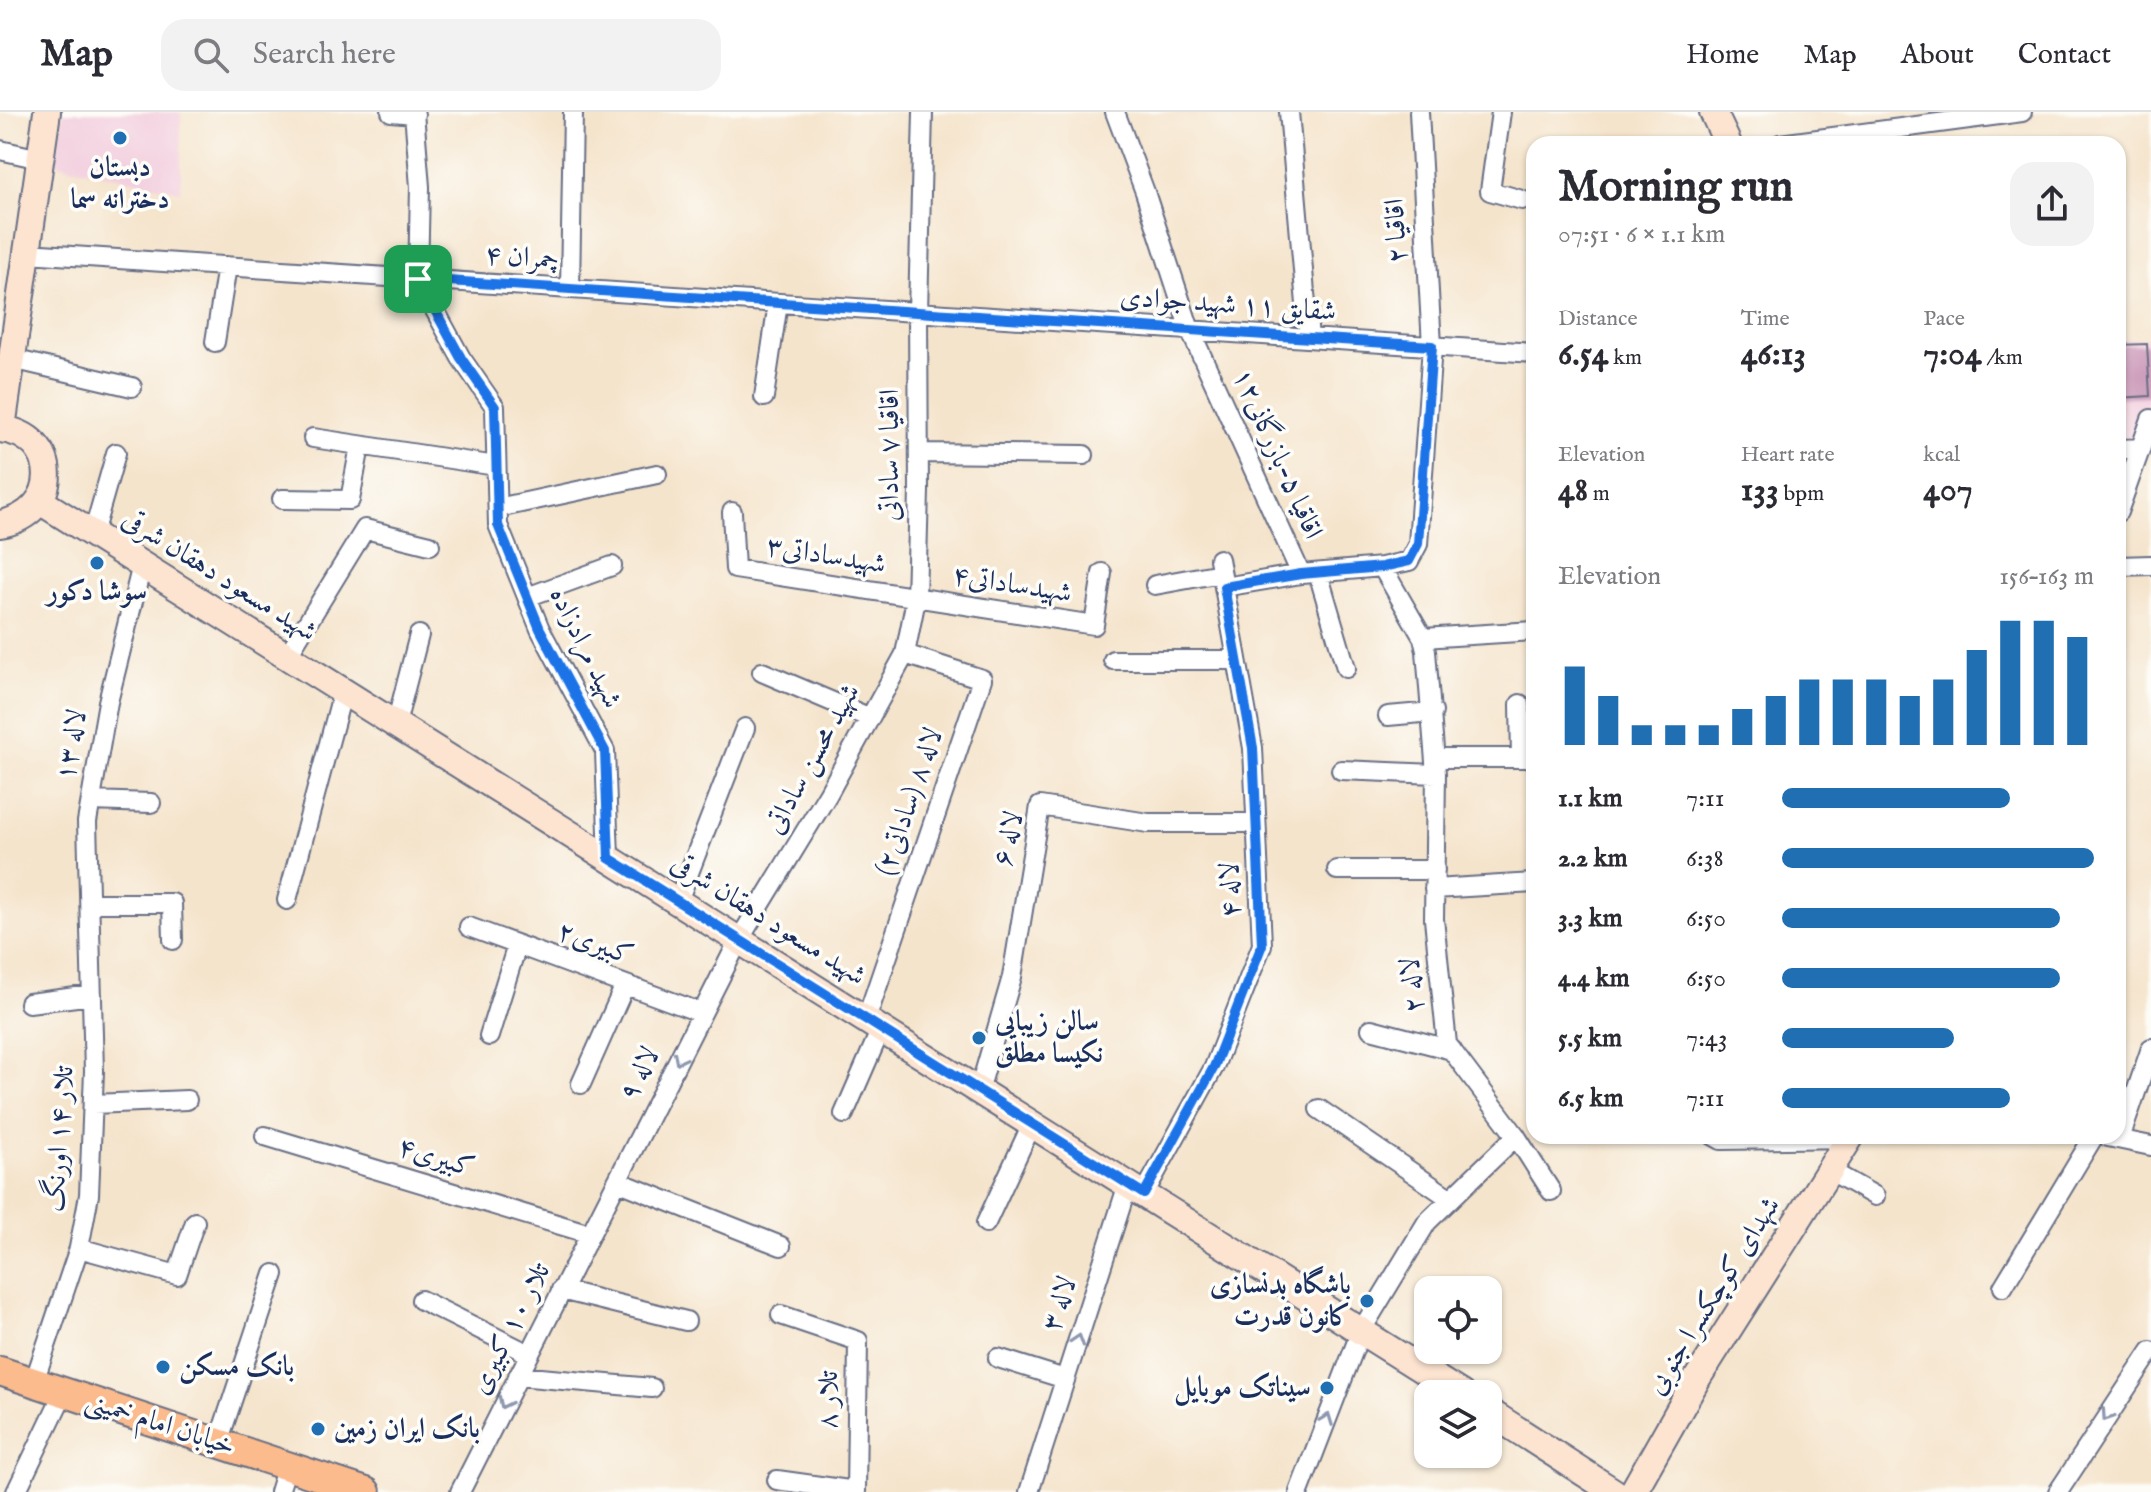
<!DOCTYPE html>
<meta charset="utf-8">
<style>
body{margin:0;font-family:"IM FELL English",Amiri,serif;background:#f2f2f3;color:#2b2b33;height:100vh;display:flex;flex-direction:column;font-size:30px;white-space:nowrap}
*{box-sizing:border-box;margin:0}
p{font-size:26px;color:#7c7c81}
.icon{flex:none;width:44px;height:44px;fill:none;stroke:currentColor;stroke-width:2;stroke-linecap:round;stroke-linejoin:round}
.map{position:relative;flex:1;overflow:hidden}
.sheet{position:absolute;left:1526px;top:24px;width:600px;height:1008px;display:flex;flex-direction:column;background:#fff;border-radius:24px;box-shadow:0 2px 6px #0004}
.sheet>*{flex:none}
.buttons{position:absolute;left:1414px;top:1164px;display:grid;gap:16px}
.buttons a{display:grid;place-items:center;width:88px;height:88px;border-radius:16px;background:#fff;box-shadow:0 2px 6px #0004;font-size:40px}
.pin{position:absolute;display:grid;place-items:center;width:68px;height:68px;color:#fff;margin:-34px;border-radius:16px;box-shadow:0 4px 12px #0006}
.round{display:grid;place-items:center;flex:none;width:84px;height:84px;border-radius:24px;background:#f2f2f3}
.summary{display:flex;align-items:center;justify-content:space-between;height:136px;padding:0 32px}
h1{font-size:44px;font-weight:700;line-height:60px}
.stats{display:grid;grid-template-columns:repeat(3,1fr);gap:12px;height:136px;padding:8px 32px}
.stats div{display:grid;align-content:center}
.stats b{font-size:34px;font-weight:700}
.stats small{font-size:22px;font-weight:400}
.stats p{font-size:22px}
.chart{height:224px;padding:16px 32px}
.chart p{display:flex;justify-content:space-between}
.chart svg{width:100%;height:144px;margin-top:8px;stroke:#1f6fb2;stroke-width:6}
ul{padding:0 32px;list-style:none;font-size:26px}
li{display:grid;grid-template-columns:128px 96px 1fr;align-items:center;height:60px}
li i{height:20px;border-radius:10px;background:#1f6fb2}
header{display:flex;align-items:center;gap:48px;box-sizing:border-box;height:112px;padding:0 40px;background:#fff;border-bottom:2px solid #e1e1e2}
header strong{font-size:38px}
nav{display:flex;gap:44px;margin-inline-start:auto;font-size:28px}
.search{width:560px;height:72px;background:#f2f2f3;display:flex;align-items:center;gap:20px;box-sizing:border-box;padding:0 28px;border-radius:24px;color:#7c7c81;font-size:30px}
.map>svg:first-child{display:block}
.built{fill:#f3cfdf}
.building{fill:#c994b6}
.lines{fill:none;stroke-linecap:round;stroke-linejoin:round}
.minor-casing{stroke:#676e84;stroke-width:22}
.secondary-casing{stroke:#676e84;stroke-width:30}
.primary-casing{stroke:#676e84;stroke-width:32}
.minor{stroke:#fff;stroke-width:18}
.secondary{stroke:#fde4d1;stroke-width:26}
.primary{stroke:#fbbb8d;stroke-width:28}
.oneway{stroke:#8d97ae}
.route-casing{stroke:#fff;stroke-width:16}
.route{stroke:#1a73e8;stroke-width:10}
.poi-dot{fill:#1f6fb2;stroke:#fdfcf7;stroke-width:3}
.labels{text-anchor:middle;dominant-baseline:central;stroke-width:7;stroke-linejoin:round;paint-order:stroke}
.poi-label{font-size:28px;font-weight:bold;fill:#1b2f5e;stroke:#fdfcf7;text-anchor:start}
.street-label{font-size:28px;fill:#1b2f5e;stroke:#fdfcf7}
</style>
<header>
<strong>Map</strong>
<div class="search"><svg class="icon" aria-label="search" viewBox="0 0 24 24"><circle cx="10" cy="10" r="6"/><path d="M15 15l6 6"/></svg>Search here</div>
<nav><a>Home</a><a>Map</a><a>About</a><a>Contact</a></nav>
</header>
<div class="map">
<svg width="2151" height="1380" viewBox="0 0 2151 1380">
<rect width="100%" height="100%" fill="#fdfcf7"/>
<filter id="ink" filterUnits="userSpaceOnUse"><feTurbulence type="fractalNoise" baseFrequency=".0125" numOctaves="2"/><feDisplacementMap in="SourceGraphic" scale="16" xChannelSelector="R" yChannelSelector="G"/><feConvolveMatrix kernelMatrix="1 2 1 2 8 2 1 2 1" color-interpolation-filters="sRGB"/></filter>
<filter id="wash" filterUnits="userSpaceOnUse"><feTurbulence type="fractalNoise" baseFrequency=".006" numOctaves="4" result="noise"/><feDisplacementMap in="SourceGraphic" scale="32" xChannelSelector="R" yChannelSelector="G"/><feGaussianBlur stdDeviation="1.8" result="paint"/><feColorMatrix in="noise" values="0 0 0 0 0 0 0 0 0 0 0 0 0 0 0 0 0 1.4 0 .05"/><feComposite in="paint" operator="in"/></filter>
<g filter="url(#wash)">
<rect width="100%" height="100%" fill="#f5e4cc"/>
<path class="built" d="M63 0H181V79L56 52Z
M2151 226V285L2132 332H2118V228Z"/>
<g id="blocks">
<path class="building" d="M2147 232 2150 284 2118 286V233Z"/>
</g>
</g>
<g filter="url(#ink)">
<use href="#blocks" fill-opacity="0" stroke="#676e84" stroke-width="2"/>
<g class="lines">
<defs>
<path id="minor" d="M391 0 415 2
M414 0 420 75 418 167 461 246 495 295 498 413 540 517 605 639 609 746
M1115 0 1145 80 1190 218 1301 462 1224 475
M1289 0 1309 226
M1501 0 1490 79 1522 88
M1780 32 2022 0
M0 38 40 47
M27 141 1534 241
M570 177 573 0
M215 230 227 154
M12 247 132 275
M764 285 778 191
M313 326 496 354
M2118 337 2141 336
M919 341 1084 343
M282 387 350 388 360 334
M498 396 657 362
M732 400 735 457 1094 513 1102 461
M2118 400 2151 307
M93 422 116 341
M2118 454 2151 453
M1382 455 1423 526 1426 539 1436 662 1434 807 1447 932 1516 1024 1551 1079
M1318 461 1346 556
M1301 462 1382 455 1409 449 1418 432 1432 234 1419 0
M1155 473 1221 461
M527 485 612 454
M1423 526 1534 519
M287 544 365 417 430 433
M1113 548H1237
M762 560 868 605
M1520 592 1521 646
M1388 604 1433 600
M396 612 419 523
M1435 646H1534
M1341 658 1436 662
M91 689 151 691
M1337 758H1435
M1434 777 1534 771
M287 788 343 579
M678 789 745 616
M90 791H172L173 828
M469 815 702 901
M29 891 92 883
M866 908 982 567 905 542
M1371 917 1452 938
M489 924 517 833
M581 972 625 873
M979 979 1012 865 1040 694 1148 711H1256
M93 992 187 988
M1319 997 1451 1087
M844 1002 881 917
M265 1024 590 1122
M1714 1024 1721 1028 1850 1026
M2108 1025 2151 1034
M2120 1027 2151 936
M1831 1059 1875 1084
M617 1069 781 1134
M1144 1082 1214 955 1262 833 1253 636 1219 447
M986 1111 1032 1012
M79 1136 177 1163 195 1110
M2003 1175 2094 1024
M561 1178 686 1209
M421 1188 529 1242
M781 1203 858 1229 856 1380
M998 1246 1065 1267
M518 1264 652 1276
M34 1270 79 1136 89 1083 94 959 87 710 108 590 142 453
M218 1331 274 1162
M777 1368 856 1379
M16 1380 64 1280
M279 1380 287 1354
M460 1380 739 828 828 682 905 542 916 487 919 379 918 200 923 0
M1029 1380 1128 1072
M1299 1380 1361 1219 1427 1110 1516 1024
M2058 1380 2151 1239"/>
<path id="secondary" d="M1713 0 1728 32
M2 316 47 0
M0 317C62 323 63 401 0 412
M40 389 1461 1282
M1488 1299 1614 1380
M1633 1380 1698 1265 1851 1024"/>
<path id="primary" d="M0 1259 366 1380"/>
</defs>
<use href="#minor" class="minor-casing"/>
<use href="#secondary" class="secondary-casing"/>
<use href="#primary" class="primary-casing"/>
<use href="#minor" class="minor"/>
<use href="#secondary" class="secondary"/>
<use href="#primary" class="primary"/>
</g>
<defs><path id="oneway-chevron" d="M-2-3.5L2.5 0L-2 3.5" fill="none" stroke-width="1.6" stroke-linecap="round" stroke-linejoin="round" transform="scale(2)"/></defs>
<g class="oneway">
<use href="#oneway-chevron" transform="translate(679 947) rotate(117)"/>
<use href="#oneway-chevron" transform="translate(1078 1228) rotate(-72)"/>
<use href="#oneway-chevron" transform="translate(504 1291) rotate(116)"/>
<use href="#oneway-chevron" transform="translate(2107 1304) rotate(124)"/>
<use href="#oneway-chevron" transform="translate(1327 1307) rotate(-69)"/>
</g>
</g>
<g class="lines" filter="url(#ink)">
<defs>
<path id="route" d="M418 167 1432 234 1418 432 1409 449 1382 455 1301 462 1224 475 1253 636 1262 833 1214 955 1144 1082 609 746 605 639 540 517 498 413 495 295 461 246Z"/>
</defs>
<use href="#route" class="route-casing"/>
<use href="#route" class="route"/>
</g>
<g class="poi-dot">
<circle cx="120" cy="26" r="8"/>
<circle cx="97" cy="451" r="8"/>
<circle cx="979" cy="926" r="8"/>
<circle cx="1367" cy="1189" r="8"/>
<circle cx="163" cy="1255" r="8"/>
<circle cx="1327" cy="1276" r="8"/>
<circle cx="318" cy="1317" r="8"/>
</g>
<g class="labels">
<g class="poi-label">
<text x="120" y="56" text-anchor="middle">دبستان<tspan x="120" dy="32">دخترانه سما</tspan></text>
<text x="97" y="480" text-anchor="middle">سوشا دکور</text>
<text x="995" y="910">سالن زیبایی<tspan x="995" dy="32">نکیسا مطلق</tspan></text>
<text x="1351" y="1173" text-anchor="end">باشگاه بدنسازی<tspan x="1351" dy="32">کانون قدرت</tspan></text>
<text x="179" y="1255">بانک مسکن</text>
<text x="1311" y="1276" text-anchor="end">سیناتک موبایل</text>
<text x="334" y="1317">بانک ایران زمین</text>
</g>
<g class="street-label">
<text transform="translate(1397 119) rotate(-93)">اقاقیا ۲</text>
<text transform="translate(522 146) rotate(4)">چمران ۴</text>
<text transform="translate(1228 193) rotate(4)">شقایق ۱۱ شهید جوادی</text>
<text transform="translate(1277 342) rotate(66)">اقاقیا ۵-بازرگانی۱۲</text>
<text transform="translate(890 343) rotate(-90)">اقاقیا ۷ ساداتی</text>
<text transform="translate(826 444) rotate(9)">شهیدساداتی۳</text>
<text transform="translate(219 464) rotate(32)">شهید مسعود دهقان شرقی</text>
<text transform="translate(1012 473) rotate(9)">شهیدساداتی۴</text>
<text transform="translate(585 536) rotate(64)">شهید مرادزاده</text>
<text transform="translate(72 633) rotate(-80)">لاله ۱۳</text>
<text transform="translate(813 647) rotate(-61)">شهید محسن ساداتی</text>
<text transform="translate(910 690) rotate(-71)">لاله ۸ (ساداتی۲)</text>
<text transform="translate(1009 727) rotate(-77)">لاله ۶</text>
<text transform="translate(1231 778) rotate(-92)">لاله ۴</text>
<text transform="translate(768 808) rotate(32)">شهید مسعود دهقان شرقی</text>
<text transform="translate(595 832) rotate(20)">کبیری۲</text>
<text transform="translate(1413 873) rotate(-96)">لاله ۲</text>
<text transform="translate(640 962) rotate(-63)">لاله ۹</text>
<text transform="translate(60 1027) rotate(-86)">تلار ۱۴ اورنگ</text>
<text transform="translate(436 1046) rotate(17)">کبیری۴</text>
<text transform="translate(1714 1184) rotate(-58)">شهدای کوچکسرا جنوبی</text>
<text transform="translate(1060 1192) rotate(-72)">لاله ۳</text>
<text transform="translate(511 1217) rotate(-63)">تلار ۱۰ کبیری</text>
<text transform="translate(829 1288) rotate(-89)">تلار ۸</text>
<text transform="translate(160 1312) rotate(18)">خیابان امام خمینی</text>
</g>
</g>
</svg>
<div class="buttons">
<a><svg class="icon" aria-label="locate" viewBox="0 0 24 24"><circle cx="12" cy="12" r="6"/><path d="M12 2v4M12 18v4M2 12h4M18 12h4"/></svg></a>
<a><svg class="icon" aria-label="layers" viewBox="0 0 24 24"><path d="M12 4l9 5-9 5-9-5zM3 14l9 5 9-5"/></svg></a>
</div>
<div class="pin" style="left:418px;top:167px;background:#1e9e55"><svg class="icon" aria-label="arrive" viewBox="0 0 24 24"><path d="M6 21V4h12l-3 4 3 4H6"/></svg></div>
<section class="sheet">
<div class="summary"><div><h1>Morning run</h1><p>07:51 · 6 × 1.1 km</p></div><a class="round"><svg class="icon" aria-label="share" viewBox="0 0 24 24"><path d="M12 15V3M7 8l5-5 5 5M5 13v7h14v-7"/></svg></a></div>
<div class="stats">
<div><p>Distance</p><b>6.54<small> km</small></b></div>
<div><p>Time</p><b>46:13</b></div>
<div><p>Pace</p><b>7:04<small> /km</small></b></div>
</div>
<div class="stats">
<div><p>Elevation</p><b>48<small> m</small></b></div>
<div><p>Heart rate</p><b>133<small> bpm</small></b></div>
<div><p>kcal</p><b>407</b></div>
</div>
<div class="chart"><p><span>Elevation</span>156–163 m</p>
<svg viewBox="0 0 160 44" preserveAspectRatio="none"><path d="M5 44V20M15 44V29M25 44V38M35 44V38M45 44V38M55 44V33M65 44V29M75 44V24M85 44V24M95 44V24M105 44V29M115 44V24M125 44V15M135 44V6M145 44V6M155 44V11"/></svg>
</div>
<ul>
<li><b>1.1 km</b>7:11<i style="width:73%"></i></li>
<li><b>2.2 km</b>6:38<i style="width:100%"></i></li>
<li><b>3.3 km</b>6:50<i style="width:89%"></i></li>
<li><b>4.4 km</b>6:50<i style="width:89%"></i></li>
<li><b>5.5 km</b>7:43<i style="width:55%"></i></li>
<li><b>6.5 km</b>7:11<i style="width:73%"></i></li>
</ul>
</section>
</div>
